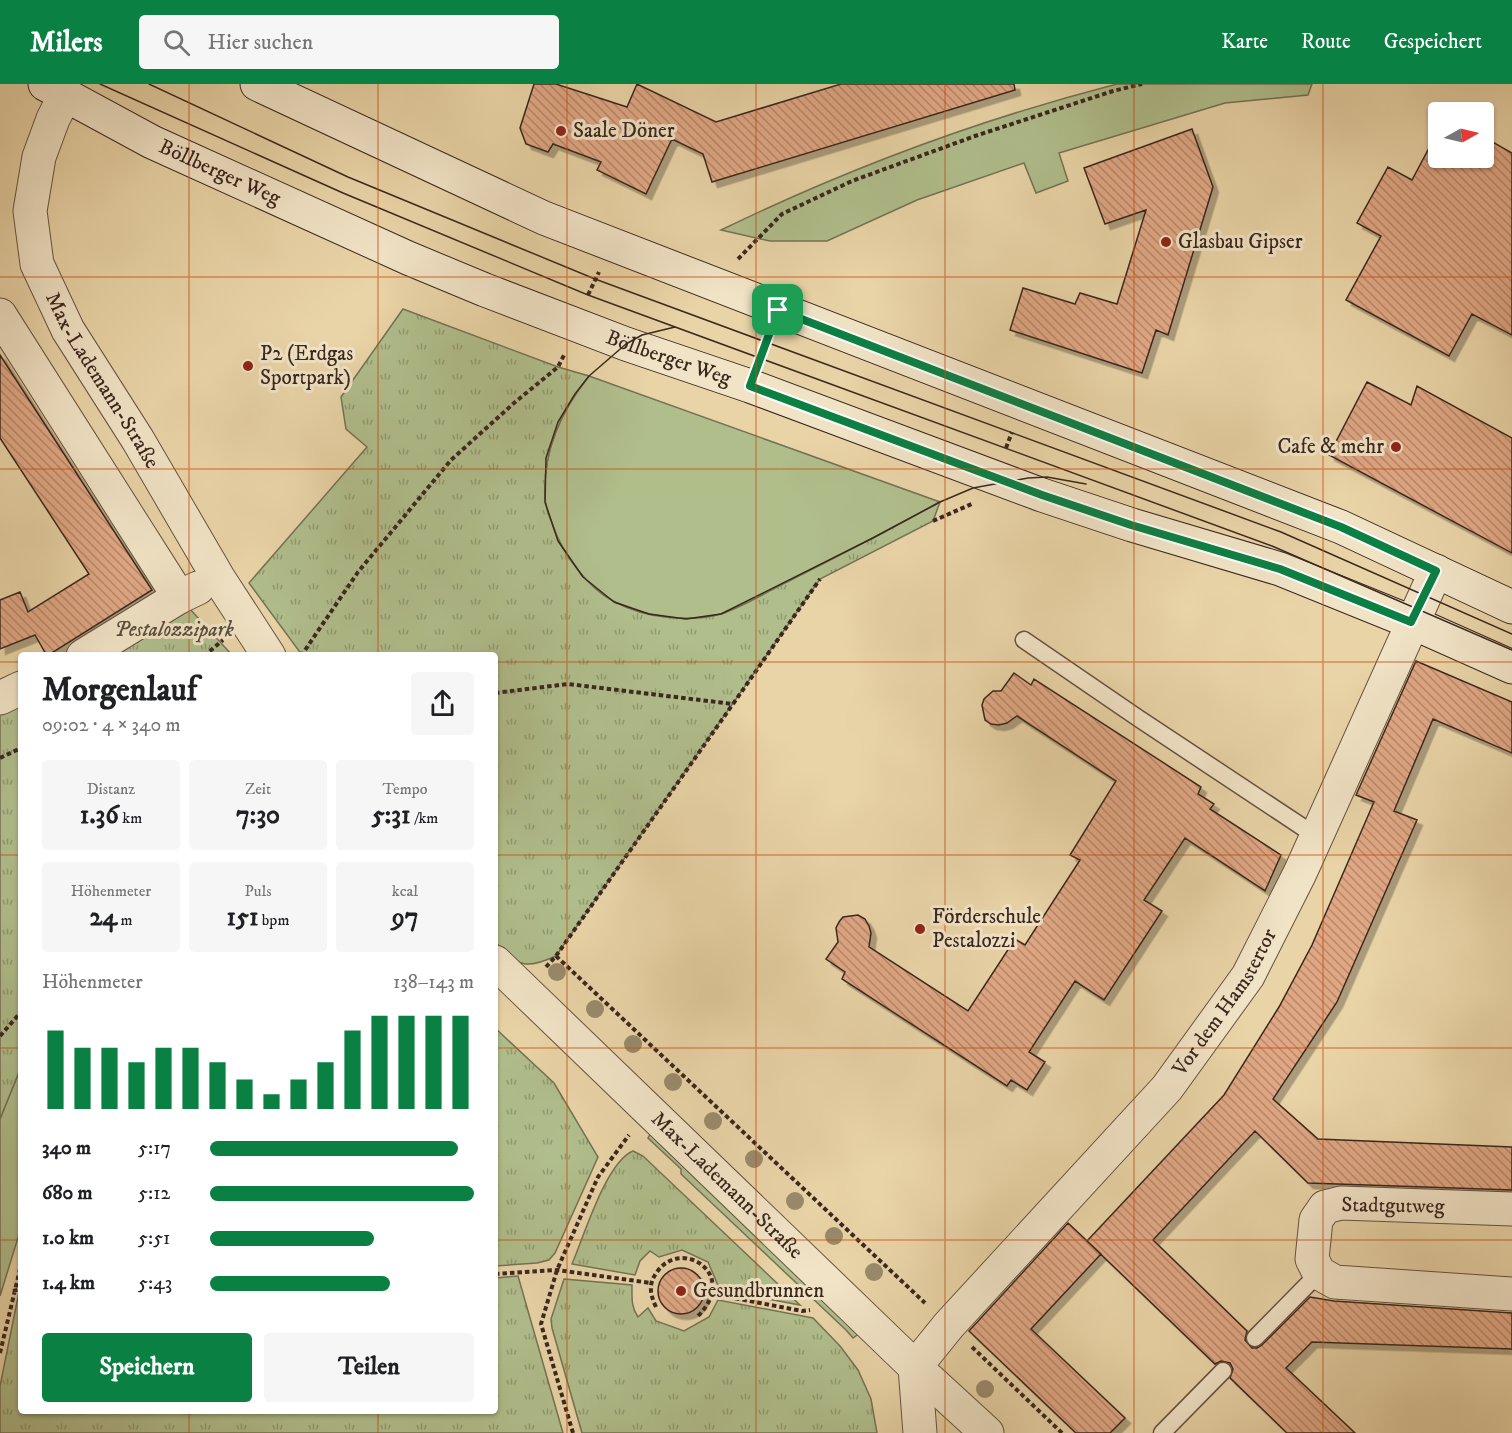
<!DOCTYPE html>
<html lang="de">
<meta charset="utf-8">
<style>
body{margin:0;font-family:"IM FELL DW Pica",serif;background:#f6f6f6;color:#202124;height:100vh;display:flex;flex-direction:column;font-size:22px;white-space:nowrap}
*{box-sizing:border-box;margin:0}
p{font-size:20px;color:#757577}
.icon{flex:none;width:33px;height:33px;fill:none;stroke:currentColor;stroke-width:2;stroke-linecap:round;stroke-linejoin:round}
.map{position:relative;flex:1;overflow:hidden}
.details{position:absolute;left:18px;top:568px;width:480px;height:762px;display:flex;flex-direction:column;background:#fff;border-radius:6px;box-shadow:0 2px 4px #0004}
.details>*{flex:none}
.needle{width:39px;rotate:82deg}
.buttons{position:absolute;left:1428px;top:18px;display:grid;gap:12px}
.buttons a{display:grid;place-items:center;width:66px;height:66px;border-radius:6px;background:#fff;box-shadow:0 2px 4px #0004;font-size:30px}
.pin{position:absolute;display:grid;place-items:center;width:51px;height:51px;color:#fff;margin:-26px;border-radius:12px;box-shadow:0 3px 9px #0006}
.round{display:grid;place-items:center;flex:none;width:63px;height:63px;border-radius:6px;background:#f6f6f6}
.head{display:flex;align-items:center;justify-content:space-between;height:102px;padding:0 24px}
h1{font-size:33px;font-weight:700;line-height:45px}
.figures{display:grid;grid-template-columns:repeat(3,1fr);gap:9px;height:102px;padding:6px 24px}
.figures div{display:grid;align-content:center;border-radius:6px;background:#f6f6f6;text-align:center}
.figures b{font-size:26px;font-weight:700}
.figures small{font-size:16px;font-weight:400}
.figures p{font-size:16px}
.chart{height:168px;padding:12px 24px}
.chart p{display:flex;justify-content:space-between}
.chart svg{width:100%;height:108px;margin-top:6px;stroke:#0b8043;stroke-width:6}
.button{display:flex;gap:12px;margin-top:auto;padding:12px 24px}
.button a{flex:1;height:69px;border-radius:6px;background:#0b8043;color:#fff;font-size:24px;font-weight:700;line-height:69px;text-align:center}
.button a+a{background:#f6f6f6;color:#202124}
ul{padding:0 24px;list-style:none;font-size:20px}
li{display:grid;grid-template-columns:96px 72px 1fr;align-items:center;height:45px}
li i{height:15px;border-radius:8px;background:#0b8043}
header{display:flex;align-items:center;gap:36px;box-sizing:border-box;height:84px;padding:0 30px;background:#0b8043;color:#fff}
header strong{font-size:28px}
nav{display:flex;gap:33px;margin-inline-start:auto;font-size:21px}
.search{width:420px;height:54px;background:#f6f6f6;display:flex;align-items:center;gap:15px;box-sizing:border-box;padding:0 21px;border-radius:6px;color:#757577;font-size:22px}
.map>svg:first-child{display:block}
.grass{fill:#b0be8c;stroke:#757255;stroke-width:1.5}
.park{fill:url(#park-tufts);stroke:#757255;stroke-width:1.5}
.building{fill:url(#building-back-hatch);stroke:#3a271e;stroke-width:1.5;filter:url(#shadow)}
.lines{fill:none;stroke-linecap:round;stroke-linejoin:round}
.lane-casing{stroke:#665240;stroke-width:19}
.street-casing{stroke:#665240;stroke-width:35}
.secondary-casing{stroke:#3a271e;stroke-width:35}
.path{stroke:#3a271e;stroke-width:4;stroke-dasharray:4.5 3;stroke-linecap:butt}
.lane{stroke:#f1e3c6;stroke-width:16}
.street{stroke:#f1e3c6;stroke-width:33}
.secondary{stroke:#f1e3c6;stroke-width:33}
.tram{stroke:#3a271e;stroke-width:1.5}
.tree{fill:#998a6b}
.route-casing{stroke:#fff;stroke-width:12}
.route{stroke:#0b8043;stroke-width:8}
.grid{fill:none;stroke:#c54f10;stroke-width:1.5;stroke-opacity:0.55}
.poi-dot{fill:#8f2418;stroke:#f1e3c6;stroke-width:2}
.labels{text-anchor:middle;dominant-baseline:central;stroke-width:6;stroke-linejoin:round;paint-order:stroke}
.poi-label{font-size:21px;fill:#3a271e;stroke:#f1e3c6;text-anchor:start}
.street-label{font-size:21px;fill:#3a271e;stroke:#f1e3c6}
.park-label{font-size:21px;font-style:italic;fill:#584d3a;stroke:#f1e3c6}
</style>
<header>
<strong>Milers</strong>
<div class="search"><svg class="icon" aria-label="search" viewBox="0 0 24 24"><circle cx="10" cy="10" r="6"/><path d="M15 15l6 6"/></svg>Hier suchen</div>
<nav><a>Karte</a><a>Route</a><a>Gespeichert</a></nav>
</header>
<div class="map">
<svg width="1512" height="1349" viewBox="0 0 1512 1349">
<defs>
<pattern id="park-tufts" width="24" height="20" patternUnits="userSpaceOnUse" patternTransform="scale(1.5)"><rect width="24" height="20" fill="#b0be8c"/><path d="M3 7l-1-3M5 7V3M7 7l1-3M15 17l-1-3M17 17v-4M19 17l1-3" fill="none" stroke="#909a72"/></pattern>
<pattern id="building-back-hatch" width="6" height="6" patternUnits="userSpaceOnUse" patternTransform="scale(1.5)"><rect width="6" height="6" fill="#e0a784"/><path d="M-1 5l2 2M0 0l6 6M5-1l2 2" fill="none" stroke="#b7886b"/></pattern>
<filter id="shadow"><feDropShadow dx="5.5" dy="5.5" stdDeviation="0" flood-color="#0004"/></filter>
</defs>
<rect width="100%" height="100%" fill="#e9d4a7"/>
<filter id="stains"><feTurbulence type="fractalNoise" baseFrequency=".00333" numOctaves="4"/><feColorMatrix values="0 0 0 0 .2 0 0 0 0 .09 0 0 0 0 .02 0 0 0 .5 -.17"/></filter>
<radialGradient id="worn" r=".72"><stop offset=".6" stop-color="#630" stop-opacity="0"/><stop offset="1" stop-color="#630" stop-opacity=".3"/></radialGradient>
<path class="grass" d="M1117 0H1312L1308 11 1225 19 1059 69 1068 97 1036 109 1024 79 917 116 827 157H770L721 146C847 85 981 35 1117 0Z
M589 292 940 418C890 445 841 471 791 496 768 507 745 522 721 530 688 539 645 533 615 518 589 506 562 469 553 442 550 434 546 425 545 416 542 369 560 328 589 292Z
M21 983V1144L0 1212V1035Z
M652 1047 860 1249 853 1254 846 1246 681 1090V1085L648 1054Z"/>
<path class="park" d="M403 225 558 283 589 292C560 328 542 369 545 416 546 425 550 434 553 442 562 469 589 506 615 518 645 534 688 539 721 530 745 522 768 507 791 496 841 471 890 445 940 418L933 437 820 495 556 872C523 887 519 881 495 858V572L302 571 249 499 367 363 346 345 341 313Z
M179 513 232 571 83 572Z
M21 604V983L0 1035V614Z
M495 944 554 999 598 1073 555 1169 549 1176 537 1179 495 1182Z
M633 1067 643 1072 800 1221 720 1206 708 1178 682 1166 659 1173 650 1167 640 1177 635 1191 572 1180C584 1152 606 1078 633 1067Z
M518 1192 563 1349H0V1302L21 1198V1328H495V1194Z
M564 1195 632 1201C632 1214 631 1223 638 1233L648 1224 656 1237 684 1247 709 1233 718 1216 813 1234 840 1262 858 1286 871 1315 877 1349H582L552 1244 551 1235Z"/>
<path class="building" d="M534 0H556L627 23 637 0 716 38 841 0H1014L1015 6 712 98 703 70 672 55 646 110 597 86 601 78 553 60 548 68 526 60 520 44Z
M1192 45 1213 103 1168 251 1156 246 1142 289 1010 246 1023 204 1075 220 1080 209 1117 220 1146 126 1105 140 1084 84Z
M1438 47V74H1484V53L1512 69V251L1472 230 1449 272 1346 216 1381 152 1357 139 1388 83 1412 96Z
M0 271 152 506 47 572 35 551 0 565V516L20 508 28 528 89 490 0 354Z
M1367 298 1411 321 1417 302 1512 354V469L1329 371Z
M1416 577 1512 618V669L1433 635 1394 727 1417 736 1337 918 1273 1015 1318 1055 1512 1063V1106L1308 1099 1255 1047 1153 1156 1247 1247 1245 1256 1252 1264H1257L1262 1261 1310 1213 1334 1217 1512 1229V1265L1312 1258 1286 1284 1355 1349H1287L1230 1294 1233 1285 1230 1279 1221 1277 1215 1280 1087 1157 1224 1011 1279 923 1312 861 1374 718 1356 711Z
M1014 589 1031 601 1034 595 1201 703 1198 710 1214 720 1210 725 1281 771 1265 807 1185 754 1144 816 1162 827 1104 916 1075 897 1029 968 1045 978 1027 1006 1011 996 1007 1002 842 895 845 888 826 875 838 858 836 844 839 838 843 833 858 831 865 835 869 842 871 849 869 863 968 927 1015 855 1025 861 1080 776 1070 771 1116 697 1017 632 1007 639 999 641 991 640 985 636 982 621 984 615 993 607H1001Z
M1068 1139 1101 1170 1031 1245 1125 1334 1110 1349H1076L969 1247Z
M658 1207a23 23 0 1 1 46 0a23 23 0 1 1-46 0Z"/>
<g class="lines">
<defs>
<path id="lane" d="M1024 556 1138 634 1316 752
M1255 1254 1319 1189
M1162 1349 1223 1287"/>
<g id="street">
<path id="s1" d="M65 11 53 35 39 73 30 127 37 180 68 246 138 356 219 495 269 572"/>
<path d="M0 231 179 513"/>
<path d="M83 572 179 513 198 504"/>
<path d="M0 614 21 604"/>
<path id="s2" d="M495 878 915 1283 987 1349"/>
<path d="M1512 1125 1341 1119 1325 1123 1316 1136 1312 1175 1319 1189 1335 1198 1512 1210"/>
<path id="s3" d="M920 1349 915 1283 949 1241 1167 1004 1248 892 1300 789 1436 487"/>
</g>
<g id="secondary">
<path id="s4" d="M45 0 152 58 408 174 485 206 626 260 750 302 1042 411 1132 441 1280 485 1411 538 1512 583"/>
<path d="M257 0 544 134 1341 443 1512 523"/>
</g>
</defs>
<use href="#lane" class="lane-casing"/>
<use href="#street" class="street-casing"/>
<use href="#secondary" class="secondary-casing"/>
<path class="path" d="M738 175 782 130 852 97 975 52 1113 7 1142 0
M588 211 599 188
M760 273 767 255
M1006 364 1012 348
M933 437 974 419
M204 572 223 556
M301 572 358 488 451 376 514 319 558 283 564 271
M495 609 568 600 733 620 820 495
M0 674 21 664
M556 872 925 1219
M546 883 556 872 733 620
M0 952 21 928
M495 1190 557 1186 651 1199
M13 1207 21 1205
M713 1210 802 1227 810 1226
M656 1223C650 1210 648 1200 657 1188 681 1153 740 1190 698 1232
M972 1263 1062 1349
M0 1269 21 1181
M573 1349 541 1240 557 1186 598 1093 629 1051"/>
<use href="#lane" class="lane"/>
<use href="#street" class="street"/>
<use href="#secondary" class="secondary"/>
<path class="tram" d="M100 0 343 109 588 211 1272 462 1512 566
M149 0 348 93 595 195 1281 448 1512 550
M675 243 642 251 626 260 589 292 575 310 558 338 546 374 545 418 558 457 583 493 614 518 649 530 686 535 721 530 873 454 940 418 973 404 1028 394 1047 393 1086 400"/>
</g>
<g class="tree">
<circle cx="557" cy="888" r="9"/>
<circle cx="595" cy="925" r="9"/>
<circle cx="633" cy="960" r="9"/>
<circle cx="673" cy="998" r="9"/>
<circle cx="713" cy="1037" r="9"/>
<circle cx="754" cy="1075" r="9"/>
<circle cx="795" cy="1117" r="9"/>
<circle cx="834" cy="1152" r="9"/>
<circle cx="874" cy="1188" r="9"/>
<circle cx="985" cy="1305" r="9"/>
</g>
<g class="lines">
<defs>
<path id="route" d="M778 226 1341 443 1436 487 1411 538 1280 485 1131 441 1042 411 750 302Z"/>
</defs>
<use href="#route" class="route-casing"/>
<use href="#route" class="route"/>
</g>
<path class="grid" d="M189 0V572M378 0V572M567 0V1349M756 0V1349M945 0V1349M1134 0V1349M1323 0V1349M0 193H1512M0 385H1512M0 578H21M495 578H1512M0 771H21M495 771H1512M0 964H21M495 964H1512M0 1156H21M495 1156H1512M189 1328V1349M378 1328V1349"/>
<g class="poi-dot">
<circle cx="561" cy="47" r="6"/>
<circle cx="1166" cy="158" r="6"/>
<circle cx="248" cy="282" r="6"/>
<circle cx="1396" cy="363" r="6"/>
<circle cx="920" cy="845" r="6"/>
<circle cx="681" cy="1207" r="6"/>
</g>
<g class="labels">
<g class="poi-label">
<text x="573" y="47">Saale Döner</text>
<text x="1178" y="158">Glasbau Gipser</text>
<text x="260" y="270">P2 (Erdgas<tspan x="260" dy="24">Sportpark)</tspan></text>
<text x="1384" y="363" text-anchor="end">Cafe &amp; mehr</text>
<text x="932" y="833">Förderschule<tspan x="932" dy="24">Pestalozzi</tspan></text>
<text x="693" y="1207">Gesundbrunnen</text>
</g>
<g class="street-label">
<text stroke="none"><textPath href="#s4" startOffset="196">Böllberger Weg</textPath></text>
<text stroke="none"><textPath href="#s4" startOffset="682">Böllberger Weg</textPath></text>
<text stroke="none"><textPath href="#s1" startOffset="309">Max-Lademann-Straße</textPath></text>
<text stroke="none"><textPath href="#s3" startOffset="546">Vor dem Hamstertor</textPath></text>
<text stroke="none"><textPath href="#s2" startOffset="322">Max-Lademann-Straße</textPath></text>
<text transform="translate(1393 1122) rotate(1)">Stadtgutweg</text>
</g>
<g class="park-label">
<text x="174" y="546">Pestalozzipark</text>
</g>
</g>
<rect width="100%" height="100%" filter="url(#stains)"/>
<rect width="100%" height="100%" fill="url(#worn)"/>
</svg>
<div class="buttons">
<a><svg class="needle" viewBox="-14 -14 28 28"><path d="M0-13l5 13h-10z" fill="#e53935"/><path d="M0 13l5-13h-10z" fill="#757577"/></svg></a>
</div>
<div class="pin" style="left:778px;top:226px;background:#1e9e55"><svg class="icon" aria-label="arrive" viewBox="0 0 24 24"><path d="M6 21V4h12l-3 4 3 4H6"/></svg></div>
<section class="details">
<div class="head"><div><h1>Morgenlauf</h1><p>09:02 · 4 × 340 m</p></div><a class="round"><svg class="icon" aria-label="share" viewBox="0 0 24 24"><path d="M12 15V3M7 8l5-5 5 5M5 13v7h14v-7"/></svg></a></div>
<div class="figures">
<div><p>Distanz</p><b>1.36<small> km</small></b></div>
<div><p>Zeit</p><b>7:30</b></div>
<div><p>Tempo</p><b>5:31<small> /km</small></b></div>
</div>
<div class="figures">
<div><p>Höhenmeter</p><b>24<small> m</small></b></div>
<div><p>Puls</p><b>151<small> bpm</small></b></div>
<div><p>kcal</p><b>97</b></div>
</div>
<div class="chart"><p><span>Höhenmeter</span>138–143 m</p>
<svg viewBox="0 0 160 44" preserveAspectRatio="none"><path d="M5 44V12M15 44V19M25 44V19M35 44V25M45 44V19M55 44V19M65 44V25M75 44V32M85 44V38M95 44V32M105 44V25M115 44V12M125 44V6M135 44V6M145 44V6M155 44V6"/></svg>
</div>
<ul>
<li><b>340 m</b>5:17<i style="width:94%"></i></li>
<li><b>680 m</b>5:12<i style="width:100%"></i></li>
<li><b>1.0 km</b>5:51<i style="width:62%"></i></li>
<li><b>1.4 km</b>5:43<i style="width:68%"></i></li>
</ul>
<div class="button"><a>Speichern</a><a>Teilen</a></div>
</section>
</div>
